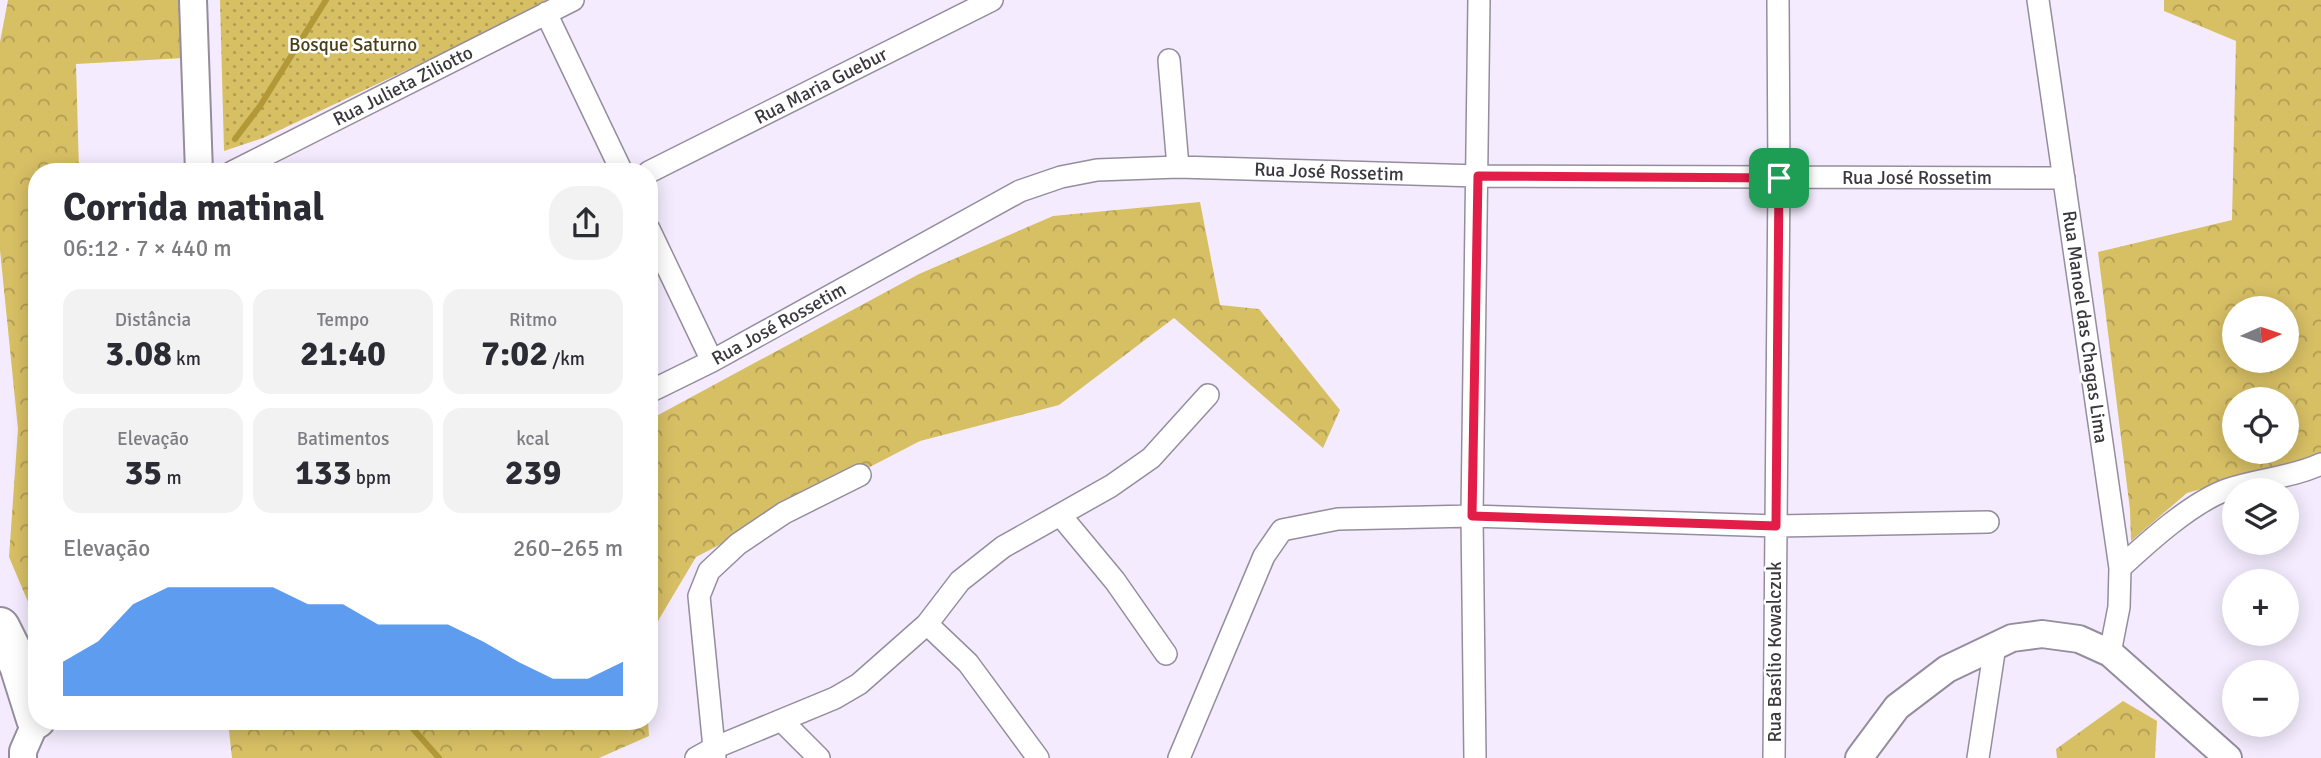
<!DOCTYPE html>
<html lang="pt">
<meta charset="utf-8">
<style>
body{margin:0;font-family:Signika,sans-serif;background:#f2f2f3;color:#2b2b33;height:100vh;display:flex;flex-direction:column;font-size:26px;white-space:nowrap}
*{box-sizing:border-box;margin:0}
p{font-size:23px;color:#7c7c81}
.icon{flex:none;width:38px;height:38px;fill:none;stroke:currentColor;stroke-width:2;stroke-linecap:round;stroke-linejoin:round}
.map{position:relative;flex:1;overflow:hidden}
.panel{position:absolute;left:28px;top:163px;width:630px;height:567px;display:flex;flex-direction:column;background:#fff;border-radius:28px;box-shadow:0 4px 18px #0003}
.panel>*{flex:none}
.needle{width:46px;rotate:87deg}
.fabs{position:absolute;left:2222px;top:296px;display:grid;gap:14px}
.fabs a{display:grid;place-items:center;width:77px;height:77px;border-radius:50%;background:#fff;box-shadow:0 4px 18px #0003;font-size:35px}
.pin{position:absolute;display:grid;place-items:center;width:60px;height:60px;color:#fff;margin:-30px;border-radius:14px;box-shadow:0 4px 10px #0006}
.round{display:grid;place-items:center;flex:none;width:74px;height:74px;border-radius:28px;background:#f2f2f3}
.head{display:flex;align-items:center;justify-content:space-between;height:119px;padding:0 35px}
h1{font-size:38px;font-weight:800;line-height:52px}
.metrics{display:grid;grid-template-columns:repeat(3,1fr);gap:10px;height:119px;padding:7px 35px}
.metrics div{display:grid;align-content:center;border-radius:18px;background:#f2f2f3;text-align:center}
.metrics b{font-size:35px;font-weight:800}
.metrics small{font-size:19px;font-weight:400}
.metrics p{font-size:19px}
.chart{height:196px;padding:14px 35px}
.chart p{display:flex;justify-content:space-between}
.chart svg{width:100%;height:126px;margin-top:7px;fill:#1a73e8;opacity:.7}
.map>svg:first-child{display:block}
.forest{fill:url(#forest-crowns);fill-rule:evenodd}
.park{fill:url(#park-dots)}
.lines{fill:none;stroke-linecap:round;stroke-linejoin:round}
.stream{stroke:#b29938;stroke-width:6}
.minor-casing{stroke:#958d9d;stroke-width:24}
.tertiary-casing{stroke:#958d9d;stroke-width:30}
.motorway-casing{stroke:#958d9d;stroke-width:42}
.minor{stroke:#fff;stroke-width:21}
.tertiary{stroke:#fff;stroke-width:26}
.motorway{stroke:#fff;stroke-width:38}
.route-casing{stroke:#fff;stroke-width:14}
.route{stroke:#e11d48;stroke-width:9}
.labels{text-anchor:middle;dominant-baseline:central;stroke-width:5;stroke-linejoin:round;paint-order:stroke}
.park-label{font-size:19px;fill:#493f16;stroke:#fff}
.street-label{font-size:19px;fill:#3b383e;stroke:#fff}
</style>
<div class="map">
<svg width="2321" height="758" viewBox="0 0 2321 758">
<defs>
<pattern id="forest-crowns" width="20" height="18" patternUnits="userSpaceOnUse" patternTransform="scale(1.75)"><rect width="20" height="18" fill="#d7bf64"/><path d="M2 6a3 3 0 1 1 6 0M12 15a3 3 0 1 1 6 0" fill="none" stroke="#b09c54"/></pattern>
<pattern id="park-dots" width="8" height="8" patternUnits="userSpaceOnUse" patternTransform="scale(1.75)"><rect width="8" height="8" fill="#d7bf64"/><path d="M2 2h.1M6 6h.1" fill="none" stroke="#b09c54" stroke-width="1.8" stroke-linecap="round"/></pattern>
</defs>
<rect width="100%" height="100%" fill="#f4ecfe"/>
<path class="forest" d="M8 0H184V58L76 64 79 171 37 172V623L9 557 18 429 0 250V42Z
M2164 0H2321V454L2187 493 2131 541 2130 510 2098 252 2232 220 2236 41 2164 11ZM2235 308H2287V360H2235ZM2235 399H2287V452H2235Z
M1200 202 1220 305 1259 309 1340 410 1323 448 1174 318 1059 405 920 441 696 557 649 636V420L919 274 1053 216Z
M2123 701 2157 721 2155 758H2057L2056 749Z
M228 721H648L649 736 599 758H232Z"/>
<path class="park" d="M220 0H555L263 138 224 151Z"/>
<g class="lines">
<path class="stream" d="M235 139 260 106 326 0
M406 721 439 758"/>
<defs>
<path id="minor" d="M2038 0 2120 568 2119 607 2110 653
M546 13 622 172
M1169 60 1178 167
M232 172 573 0
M649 172 992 0
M649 229 712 361
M649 392 712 361 1020 191 1061 177 1097 170 1178 167 1478 176 2064 178
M1061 516 1115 581 1166 654
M2120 568C2148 542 2191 503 2226 490 2257 479 2291 478 2321 464
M927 624 968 663 1038 758
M782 721 819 758
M696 758 714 748 835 698 859 684 927 624 960 581 1003 547 1111 486 1151 458 1208 395
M715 758 699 596 709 571 738 544 784 513 860 475
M1179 758 1264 556 1282 530 1338 519 1472 516 1776 526 1988 522
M1475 758 1472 516 1479 0
M1774 758 1779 178 1778 0
M1978 758 1995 646"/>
<path id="tertiary" d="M193 0 199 172
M23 758V751L37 719
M1859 758 1897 707 1947 669 2012 638 2042 634 2079 639 2110 653 2228 758"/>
<path id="motorway" d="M0 627 19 665 36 719"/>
</defs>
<use href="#minor" class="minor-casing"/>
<use href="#tertiary" class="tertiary-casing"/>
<use href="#motorway" class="motorway-casing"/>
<use href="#minor" class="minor"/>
<use href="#tertiary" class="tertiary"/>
<use href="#motorway" class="motorway"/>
</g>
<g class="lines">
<defs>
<path id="route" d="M1478 176 1779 178 1776 526 1472 516Z"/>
</defs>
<use href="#route" class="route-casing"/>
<use href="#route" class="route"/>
</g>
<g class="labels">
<g class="park-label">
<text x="353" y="45">Bosque Saturno</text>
</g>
<g class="street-label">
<text transform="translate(403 86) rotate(-27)">Rua Julieta Ziliotto</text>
<text transform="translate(821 86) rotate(-27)">Rua Maria Guebur</text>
<text transform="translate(1329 172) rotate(2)">Rua José Rossetim</text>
<text x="1917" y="178">Rua José Rossetim</text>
<text transform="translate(779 324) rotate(-29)">Rua José Rossetim</text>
<text transform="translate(2085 327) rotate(82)">Rua Manoel das Chagas Lima</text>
<text transform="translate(1775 652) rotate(-90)">Rua Basílio Kowalczuk</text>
</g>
</g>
</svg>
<div class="fabs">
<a><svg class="needle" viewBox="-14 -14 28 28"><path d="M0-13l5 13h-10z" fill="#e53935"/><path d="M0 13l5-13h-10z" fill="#7c7c81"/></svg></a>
<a><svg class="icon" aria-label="locate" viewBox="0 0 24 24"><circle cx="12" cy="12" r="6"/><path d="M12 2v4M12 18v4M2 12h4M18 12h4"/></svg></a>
<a><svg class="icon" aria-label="layers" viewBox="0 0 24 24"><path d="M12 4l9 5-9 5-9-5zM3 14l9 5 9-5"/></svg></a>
<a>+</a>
<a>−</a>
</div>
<div class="pin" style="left:1779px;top:178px;background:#1e9e55"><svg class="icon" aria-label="arrive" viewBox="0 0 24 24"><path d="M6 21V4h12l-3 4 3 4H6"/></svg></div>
<section class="panel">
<div class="head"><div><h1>Corrida matinal</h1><p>06:12 · 7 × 440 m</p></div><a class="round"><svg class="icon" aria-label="share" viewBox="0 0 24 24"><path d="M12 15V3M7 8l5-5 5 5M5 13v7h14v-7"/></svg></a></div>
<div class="metrics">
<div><p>Distância</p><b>3.08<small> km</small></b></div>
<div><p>Tempo</p><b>21:40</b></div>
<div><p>Ritmo</p><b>7:02<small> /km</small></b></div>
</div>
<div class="metrics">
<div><p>Elevação</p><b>35<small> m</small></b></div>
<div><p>Batimentos</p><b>133<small> bpm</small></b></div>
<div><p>kcal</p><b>239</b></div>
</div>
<div class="chart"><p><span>Elevação</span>260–265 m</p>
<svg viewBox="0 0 160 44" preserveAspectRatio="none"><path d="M0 44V32L10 25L20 12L30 6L40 6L50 6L60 6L70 12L80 12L90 19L100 19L110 19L120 25L130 32L140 38L150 38L160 32V44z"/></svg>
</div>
</section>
</div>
